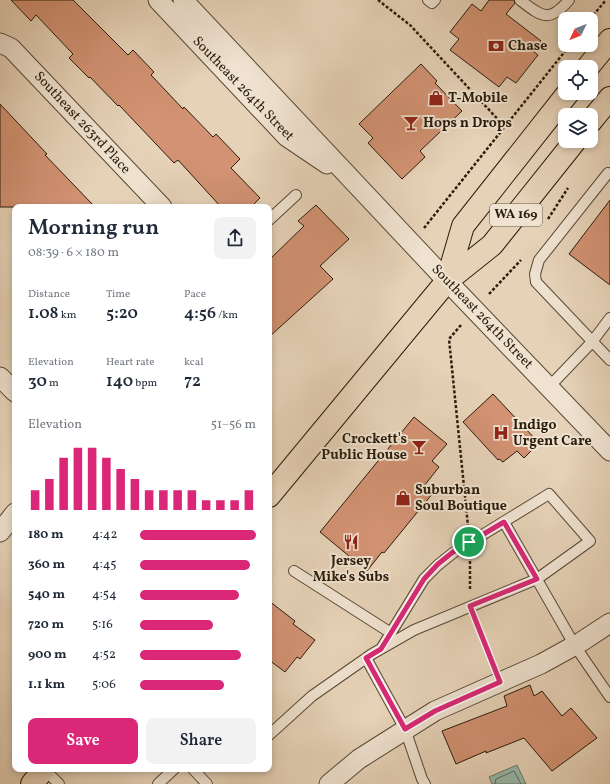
<!DOCTYPE html>
<meta charset="utf-8">
<style>
body{margin:0;font-family:Vollkorn,serif;background:#f2f2f3;color:#1f2937;height:100vh;display:flex;flex-direction:column;font-size:15px;white-space:nowrap}
*{box-sizing:border-box;margin:0}
p{font-size:13px;color:#747a83}
.icon{flex:none;width:22px;height:22px;fill:none;stroke:currentColor;stroke-width:2;stroke-linecap:round;stroke-linejoin:round}
.map{position:relative;flex:1;overflow:hidden}
.details{position:absolute;left:12px;top:204px;width:260px;height:568px;display:flex;flex-direction:column;background:#fff;border-radius:8px;box-shadow:0 2px 6px #0003}
.details>*{flex:none}
.needle{width:26px;rotate:227deg}
.buttons{position:absolute;left:558px;top:12px;display:grid;gap:8px}
.buttons a{display:grid;place-items:center;width:40px;height:40px;border-radius:8px;background:#fff;box-shadow:0 2px 6px #0003;font-size:20px}
.pin{position:absolute;display:grid;place-items:center;width:34px;height:34px;color:#fff;margin:-17px;border:2px solid #fff;border-radius:50%;box-shadow:0 1px 4px #0007}
.round{display:grid;place-items:center;flex:none;width:42px;height:42px;border-radius:8px;background:#f2f2f3}
.overview{display:flex;align-items:center;justify-content:space-between;height:68px;padding:0 16px}
h1{font-size:22px;font-weight:600;line-height:30px}
.metrics{display:grid;grid-template-columns:repeat(3,1fr);gap:6px;height:68px;padding:4px 16px}
.metrics div{display:grid;align-content:center}
.metrics b{font-size:17px;font-weight:600}
.metrics small{font-size:11px;font-weight:400}
.metrics p{font-size:11px}
.chart{height:112px;padding:8px 16px}
.chart p{display:flex;justify-content:space-between}
.chart svg{width:100%;height:72px;margin-top:4px;stroke:#db2777;stroke-width:6}
.cta{display:flex;gap:8px;margin-top:auto;padding:8px 16px}
.cta a{flex:1;height:46px;border-radius:8px;background:#db2777;color:#fff;font-size:16px;font-weight:600;line-height:46px;text-align:center}
.cta a+a{background:#f2f2f3;color:#1f2937}
ul{padding:0 16px;list-style:none;font-size:13px}
li{display:grid;grid-template-columns:64px 48px 1fr;align-items:center;height:30px}
li i{height:10px;border-radius:5px;background:#db2777}
.map>svg:first-child{display:block}
.water{fill:#97b8ab;stroke:#6b7a6b}
.lines{fill:none;stroke-linecap:round;stroke-linejoin:round}
.shore{stroke:#606a5c;stroke-width:1}
.building{fill:#d29273;stroke:#291d0c}
.service-casing{stroke:#584a37;stroke-width:12}
.minor-casing{stroke:#584a37;stroke-width:21}
.primary-casing{stroke:#291d0c;stroke-width:24}
.path{stroke:#291d0c;stroke-width:2.5;stroke-dasharray:3 2;stroke-linecap:butt}
.service{stroke:#efe2d0;stroke-width:10}
.minor{stroke:#efe2d0;stroke-width:19}
.primary{stroke:#e6d2b7;stroke-width:22}
.route-casing{stroke:#fff;stroke-width:8}
.route{stroke:#db2777;stroke-width:5}
.labels{text-anchor:middle;dominant-baseline:central;stroke-width:4;stroke-linejoin:round;paint-order:stroke}
.shield{fill:#efe2d0;stroke:#645847;stroke-width:1}
.shield-label{font-size:13px;font-weight:bold;fill:#291d0c}
.poi-label{font-size:14px;font-weight:bold;fill:#291d0c;stroke:#efe2d0;text-anchor:start}
.street-label{font-size:14px;fill:#291d0c;stroke:#efe2d0}
</style>
<div class="map">
<svg width="610" height="784" viewBox="0 0 610 784">
<rect width="100%" height="100%" fill="#e6d2b7"/>
<filter id="stains"><feTurbulence type="fractalNoise" baseFrequency=".005" numOctaves="4"/><feColorMatrix values="0 0 0 0 .2 0 0 0 0 .09 0 0 0 0 .02 0 0 0 .5 -.17"/></filter>
<radialGradient id="worn" r=".72"><stop offset=".6" stop-color="#630" stop-opacity="0"/><stop offset="1" stop-color="#630" stop-opacity=".3"/></radialGradient>
<path class="water" d="M517 765 526 784H492L489 777Z"/>
<g class="lines">
<path class="shore" d="M495 784 496 779 514 771 521 784"/>
</g>
<path class="building" d="M11 0H73L128 55 133 50 154 72 151 75 183 109 184 107 213 137 216 134 240 159 231 168 260 198 251 207H221L178 160 174 163 119 105 118 106 90 77 89 78 69 58 73 54 36 15 31 21Z
M489 0H514L515 3 506 14 541 41 533 51 538 55 516 83 507 77 499 87 450 50 459 39 450 32 472 4 481 11Z
M421 64 437 81 435 83 462 111 420 151 425 157 402 179 368 143 373 138 359 124Z
M0 104 47 154 45 155 95 207H0Z
M610 200V285L569 254Z
M316 205 349 239 320 266 333 279 269 337V260L304 226 298 221Z
M493 394 539 443 524 458 517 451 503 462 499 459 498 460 463 422Z
M414 417 447 444 432 461 439 467 424 486 433 493 384 553 382 552 367 571 320 532Z
M269 601 295 621 293 624 315 640 300 659 297 657 285 672 269 660Z
M530 685 534 696 542 691 562 716 571 708 597 738 552 771 524 738 486 753V751L456 764 442 731 507 706 504 696Z"/>
<g class="lines">
<defs>
<path id="service" d="M428 0 432 3 435 0
M520 0C541 16 549 24 569 0
M608 173 539 260 535 274 536 282 610 360
M269 220 296 195
M549 387 592 342 610 318
M504 522 575 646 610 697
M294 571 391 633
M366 658 405 729 422 779 425 784
M269 735 312 696 372 654 414 630 537 579 590 541 549 494 453 553 438 565 424 579 381 649
M44 769 59 784
M193 769 207 784
M158 784 174 769"/>
<path id="minor" d="M158 0 287 137 327 164
M183 0 447 281 610 451
M0 43 11 48 162 207
M0 377 15 392
M0 532 15 513
M329 784 359 759 435 711 541 664 581 642 610 623"/>
<path id="primary" d="M588 67 610 40
M591 121 610 98
M447 281 463 226 568 93
M269 496 447 281 492 245 575 141
M32 784 44 769"/>
</defs>
<use href="#service" class="service-casing"/>
<use href="#minor" class="minor-casing"/>
<use href="#primary" class="primary-casing"/>
<path class="path" d="M378 0 410 25 505 127
M590 19 606 0
M548 219 568 188
M424 228 570 45
M489 294 521 260
M461 325 449 339 468 526
M470 561V590
M476 622 493 664"/>
<use href="#service" class="service"/>
<use href="#minor" class="minor"/>
<use href="#primary" class="primary"/>
</g>
<g class="lines">
<defs>
<path id="route" d="M504 522 537 579 470 606 500 682 435 711 405 729 366 658 381 649 424 579 438 564 453 552Z"/>
</defs>
<use href="#route" class="route-casing"/>
<use href="#route" class="route"/>
</g>
<defs>
<symbol id="bank-bare" viewBox="-9 -9 18 18"><path d="M-6-4H6V4H-6ZM0-2.3a2.3 2.3 0 1 0 0 4.6a2.3 2.3 0 1 0 0-4.6Z" fill="#8f2418" stroke="#efe2d0" stroke-width="2.5" paint-order="stroke"/></symbol>
<symbol id="shop-bare" viewBox="-9 -9 18 18"><path d="M-5-2.5h2.3a2.7 3.5 0 0 1 5.4 0H5L5.5 6h-11ZM-1.5-2.5h3a1.5 2.3 0 0 0-3 0Z" fill="#8f2418" stroke="#efe2d0" stroke-width="2.5" paint-order="stroke"/></symbol>
<symbol id="bar-bare" viewBox="-9 -9 18 18"><path d="M-6-5H6L.8 .8V4.5H3.5V6h-7V4.5H-.8V.8Z" fill="#8f2418" stroke="#efe2d0" stroke-width="2.5" paint-order="stroke"/></symbol>
<symbol id="hospital-bare" viewBox="-9 -9 18 18"><path d="M-5-5h3v3.5h4V-5h3V5h-3V1.5h-4V5h-3Z" fill="#8f2418" stroke="#efe2d0" stroke-width="2.5" paint-order="stroke"/></symbol>
<symbol id="restaurant-bare" viewBox="-9 -9 18 18"><path d="M-5-6h1v4h1v-4h1v4h1v-4h1v5L-1.5 .5V6h-2V.5L-5-1ZM5-6V6H3V1.5H1.5Q1.5-4 5-6Z" fill="#8f2418" stroke="#efe2d0" stroke-width="2.5" paint-order="stroke"/></symbol>
</defs>
<g fill-rule="evenodd">
<use href="#bank-bare" x="485" y="35" width="22" height="22"/>
<use href="#shop-bare" x="425" y="87" width="22" height="22"/>
<use href="#bar-bare" x="400" y="112" width="22" height="22"/>
<use href="#hospital-bare" x="490" y="422" width="22" height="22"/>
<use href="#bar-bare" x="408" y="436" width="22" height="22"/>
<use href="#shop-bare" x="392" y="487" width="22" height="22"/>
<use href="#restaurant-bare" x="340" y="531" width="22" height="22"/>
</g>
<g class="labels">
<rect class="shield" x="490" y="204" width="52" height="22" rx="3"/>
<g class="shield-label">
<text x="516" y="215">WA 169</text>
</g>
<g class="poi-label">
<text x="508" y="46">Chase</text>
<text x="448" y="98">T-Mobile</text>
<text x="423" y="123">Hops n Drops</text>
<text x="513" y="425">Indigo<tspan x="513" dy="16">Urgent Care</tspan></text>
<text x="407" y="439" text-anchor="end">Crockett's<tspan x="407" dy="16">Public House</tspan></text>
<text x="415" y="490">Suburban<tspan x="415" dy="16">Soul Boutique</tspan></text>
<text x="351" y="561" text-anchor="middle">Jersey<tspan x="351" dy="16">Mike's Subs</tspan></text>
</g>
<g class="street-label">
<text transform="translate(243 89) rotate(46)">Southeast 264th Street</text>
<text transform="translate(82 123) rotate(47)">Southeast 263rd Place</text>
<text transform="translate(482 317) rotate(46)">Southeast 264th Street</text>
</g>
</g>
<rect width="100%" height="100%" filter="url(#stains)"/>
<rect width="100%" height="100%" fill="url(#worn)"/>
</svg>
<div class="buttons">
<a><svg class="needle" viewBox="-14 -14 28 28"><path d="M0-13l5 13h-10z" fill="#e53935"/><path d="M0 13l5-13h-10z" fill="#747a83"/></svg></a>
<a><svg class="icon" aria-label="locate" viewBox="0 0 24 24"><circle cx="12" cy="12" r="6"/><path d="M12 2v4M12 18v4M2 12h4M18 12h4"/></svg></a>
<a><svg class="icon" aria-label="layers" viewBox="0 0 24 24"><path d="M12 4l9 5-9 5-9-5zM3 14l9 5 9-5"/></svg></a>
</div>
<div class="pin" style="left:469px;top:542px;background:#1e9e55"><svg class="icon" aria-label="arrive" viewBox="0 0 24 24"><path d="M6 21V4h12l-3 4 3 4H6"/></svg></div>
<section class="details">
<div class="overview"><div><h1>Morning run</h1><p>08:39 · 6 × 180 m</p></div><a class="round"><svg class="icon" aria-label="share" viewBox="0 0 24 24"><path d="M12 15V3M7 8l5-5 5 5M5 13v7h14v-7"/></svg></a></div>
<div class="metrics">
<div><p>Distance</p><b>1.08<small> km</small></b></div>
<div><p>Time</p><b>5:20</b></div>
<div><p>Pace</p><b>4:56<small> /km</small></b></div>
</div>
<div class="metrics">
<div><p>Elevation</p><b>30<small> m</small></b></div>
<div><p>Heart rate</p><b>140<small> bpm</small></b></div>
<div><p>kcal</p><b>72</b></div>
</div>
<div class="chart"><p><span>Elevation</span>51–56 m</p>
<svg viewBox="0 0 160 44" preserveAspectRatio="none"><path d="M5 44V32M15 44V25M25 44V12M35 44V6M45 44V6M55 44V12M65 44V19M75 44V25M85 44V32M95 44V32M105 44V32M115 44V32M125 44V38M135 44V38M145 44V38M155 44V32"/></svg>
</div>
<ul>
<li><b>180 m</b>4:42<i style="width:100%"></i></li>
<li><b>360 m</b>4:45<i style="width:95%"></i></li>
<li><b>540 m</b>4:54<i style="width:85%"></i></li>
<li><b>720 m</b>5:16<i style="width:63%"></i></li>
<li><b>900 m</b>4:52<i style="width:87%"></i></li>
<li><b>1.1 km</b>5:06<i style="width:72%"></i></li>
</ul>
<div class="cta"><a>Save</a><a>Share</a></div>
</section>
</div>
